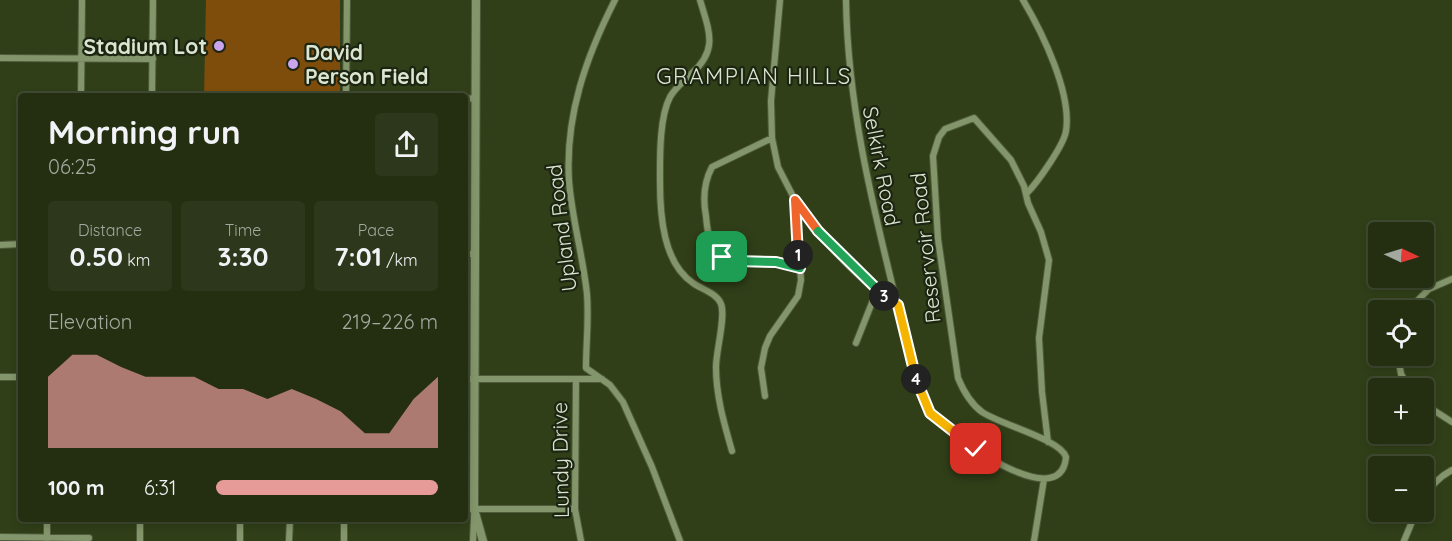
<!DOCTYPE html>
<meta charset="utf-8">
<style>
body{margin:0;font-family:Quicksand,sans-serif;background:#2c371b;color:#f1f3f6;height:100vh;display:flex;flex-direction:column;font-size:22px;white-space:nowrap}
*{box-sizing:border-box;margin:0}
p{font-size:20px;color:#a3a99f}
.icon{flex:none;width:33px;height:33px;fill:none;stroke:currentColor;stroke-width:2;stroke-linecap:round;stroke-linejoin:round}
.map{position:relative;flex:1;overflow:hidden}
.drawer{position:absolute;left:18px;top:93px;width:450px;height:429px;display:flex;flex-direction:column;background:#242f12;border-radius:6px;box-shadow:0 3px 9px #0003,0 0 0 2px #414a32}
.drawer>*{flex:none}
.needle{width:39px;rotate:94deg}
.buttons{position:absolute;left:1368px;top:222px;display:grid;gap:12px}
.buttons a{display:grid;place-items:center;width:66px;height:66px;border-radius:6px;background:#242f12;box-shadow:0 3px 9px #0003,0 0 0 2px #414a32;font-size:30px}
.pin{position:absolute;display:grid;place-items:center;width:51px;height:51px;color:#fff;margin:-26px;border-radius:12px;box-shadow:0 3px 9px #0006}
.km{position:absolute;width:30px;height:30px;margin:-15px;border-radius:50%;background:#222;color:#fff;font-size:16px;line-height:30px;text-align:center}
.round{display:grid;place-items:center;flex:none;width:63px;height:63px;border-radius:6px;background:#2c371b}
.head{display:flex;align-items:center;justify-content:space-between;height:102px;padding:0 30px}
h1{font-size:33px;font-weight:800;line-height:45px}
.figures{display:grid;grid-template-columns:repeat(3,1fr);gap:9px;height:102px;padding:6px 30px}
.figures div{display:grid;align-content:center;border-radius:6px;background:#2c371b;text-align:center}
.figures b{font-size:26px;font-weight:800}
.figures small{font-size:16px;font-weight:400}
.figures p{font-size:16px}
.chart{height:168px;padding:12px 30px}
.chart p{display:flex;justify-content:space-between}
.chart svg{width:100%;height:108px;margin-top:6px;fill:#e69b98;opacity:.7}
ul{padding:0 30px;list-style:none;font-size:20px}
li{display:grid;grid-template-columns:96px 72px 1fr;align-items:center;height:45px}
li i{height:15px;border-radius:8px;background:#e69b98}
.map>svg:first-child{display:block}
.green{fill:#7e4d0b}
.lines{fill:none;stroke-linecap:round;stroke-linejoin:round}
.street-casing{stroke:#4f5b3a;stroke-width:8}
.secondary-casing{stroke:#4f5b3a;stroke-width:10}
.street{stroke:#83956a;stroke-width:6}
.secondary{stroke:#83956a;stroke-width:8}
.split-1-casing{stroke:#fff;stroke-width:12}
.split-2-casing{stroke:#fff;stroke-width:12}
.split-3-casing{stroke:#fff;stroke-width:12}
.split-4-casing{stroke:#fff;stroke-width:12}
.split-5-casing{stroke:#fff;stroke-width:12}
.split-1{stroke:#22a559;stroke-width:8}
.split-2{stroke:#f0652b;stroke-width:8}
.split-3{stroke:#22a559;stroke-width:8}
.split-4{stroke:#f5b400;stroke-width:8}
.split-5{stroke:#f5b400;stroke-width:8}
.poi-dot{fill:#c9a5ee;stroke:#1c2412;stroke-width:2}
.labels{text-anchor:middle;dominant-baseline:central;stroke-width:4.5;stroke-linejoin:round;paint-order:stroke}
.poi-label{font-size:21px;font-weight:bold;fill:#dbe5cf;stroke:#1c2412;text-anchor:end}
.street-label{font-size:21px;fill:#dbe5cf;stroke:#1c2412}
.neighbourhood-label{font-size:22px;letter-spacing:1.5px;fill:#dbe5cf;stroke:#1c2412}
</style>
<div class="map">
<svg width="1452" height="541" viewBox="0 0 1452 541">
<rect width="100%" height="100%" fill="#303f18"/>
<path class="green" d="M206 0H340V96H204Z"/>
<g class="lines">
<defs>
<path id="street" d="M615 0C586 57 565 116 569 181 572 219 583 256 587 294 589 319 586 344 586 368L610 385 623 402 652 467 680 541
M700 0C709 31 719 50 691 74 684 81 675 88 670 97 659 118 660 159 660 182 660 215 663 263 693 283 701 289 717 293 721 304 726 316 716 351 716 367 716 396 724 423 732 451
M780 0 771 101 772 138 712 167C704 182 703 200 706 216 707 229 709 246 719 255 731 266 758 261 773 262 782 263 791 265 800 268
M846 0C848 130 885 249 914 375 919 388 922 402 931 413 947 434 1061 517 1066 457 1060 439 1001 425 982 412 971 404 963 390 958 378L938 239 933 156 939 137 945 129 974 118 1011 160 1024 186 1028 203 1041 232 1049 260 1039 338 1042 392 1048 442
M1023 0C1042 32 1072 93 1066 131 1064 145 1037 183 1027 193
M0 58 153 59
M81 96 82 0
M152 96 153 0
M346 96 347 0
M465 99 476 98
M796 201C822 240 857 279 898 305
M0 245 21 244
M465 254H475
M1408 310 1429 289 1452 279
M856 343 877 290
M1398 356 1401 374 1409 388
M0 377H21
M465 379H602
M576 379 575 509 581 541
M765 396 761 368 765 348 770 336 798 296 801 280 795 200 778 167 772 138
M1424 404 1452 422
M1424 498C1431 485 1439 477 1452 470
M465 509H575
M140 519V541
M0 537 89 538
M47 539V519
M240 541V519
M289 541 290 519
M344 541V519
M473 541 474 516
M1034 541 1044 479
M1404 541 1416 512"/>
<path id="secondary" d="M476 0 474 509 483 541"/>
</defs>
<use href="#street" class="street-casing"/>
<use href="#secondary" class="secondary-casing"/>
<use href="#street" class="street"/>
<use href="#secondary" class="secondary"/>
</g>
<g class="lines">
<defs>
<path id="split-1" d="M722 257 737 261 776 262 800 268 798 255"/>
<path id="split-2" d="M798 255 795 200 818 231"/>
<path id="split-3" d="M818 231 884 296"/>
<path id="split-4" d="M884 296 898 305 916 379"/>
<path id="split-5" d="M916 379 930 413 976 449"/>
</defs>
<use href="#split-1" class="split-1-casing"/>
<use href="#split-2" class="split-2-casing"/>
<use href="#split-3" class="split-3-casing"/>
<use href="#split-4" class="split-4-casing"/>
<use href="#split-5" class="split-5-casing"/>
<use href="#split-1" class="split-1"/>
<use href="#split-2" class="split-2"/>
<use href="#split-3" class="split-3"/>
<use href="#split-4" class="split-4"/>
<use href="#split-5" class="split-5"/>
</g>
<g class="poi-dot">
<circle cx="219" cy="46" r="6"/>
<circle cx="293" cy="64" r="6"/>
</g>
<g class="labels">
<g class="poi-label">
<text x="207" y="46">Stadium Lot</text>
<text x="305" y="52" text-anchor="start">David<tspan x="305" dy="24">Person Field</tspan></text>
</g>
<g class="street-label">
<text transform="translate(882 166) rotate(79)">Selkirk Road</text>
<text transform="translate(561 228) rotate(-97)">Upland Road</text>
<text transform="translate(925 248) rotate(-96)">Reservoir Road</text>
<text transform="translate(560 460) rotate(-91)">Lundy Drive</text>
</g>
<g class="neighbourhood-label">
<text x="754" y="76">GRAMPIAN HILLS</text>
</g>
</g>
</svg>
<div class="buttons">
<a><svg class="needle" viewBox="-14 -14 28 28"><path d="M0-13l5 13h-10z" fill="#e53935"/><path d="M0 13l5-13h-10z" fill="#a3a99f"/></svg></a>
<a><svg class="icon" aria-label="locate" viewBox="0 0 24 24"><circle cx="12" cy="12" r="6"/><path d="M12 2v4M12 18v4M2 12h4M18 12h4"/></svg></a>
<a>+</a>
<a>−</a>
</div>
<div class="pin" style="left:722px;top:257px;background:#1e9e55"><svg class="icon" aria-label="arrive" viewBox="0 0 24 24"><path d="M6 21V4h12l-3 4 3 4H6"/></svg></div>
<div class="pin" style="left:976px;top:449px;background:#d93025"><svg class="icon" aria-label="check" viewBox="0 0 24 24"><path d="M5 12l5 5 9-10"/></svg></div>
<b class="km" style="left:798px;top:255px">1</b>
<b class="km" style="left:884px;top:296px">3</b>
<b class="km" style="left:916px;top:379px">4</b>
<section class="drawer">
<div class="head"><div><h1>Morning run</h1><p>06:25</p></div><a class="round"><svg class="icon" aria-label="share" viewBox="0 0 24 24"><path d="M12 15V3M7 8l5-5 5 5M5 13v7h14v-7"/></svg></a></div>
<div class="figures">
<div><p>Distance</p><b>0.50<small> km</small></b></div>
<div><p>Time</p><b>3:30</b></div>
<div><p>Pace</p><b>7:01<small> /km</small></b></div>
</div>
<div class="chart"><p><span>Elevation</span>219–226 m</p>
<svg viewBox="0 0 160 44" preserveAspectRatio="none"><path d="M0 44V15L10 6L20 6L30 11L40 15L50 15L60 15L70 20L80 20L90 24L100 20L110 24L120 29L130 38L140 38L150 24L160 15V44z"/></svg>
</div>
<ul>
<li><b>100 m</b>6:31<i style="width:100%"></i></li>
</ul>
</section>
</div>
